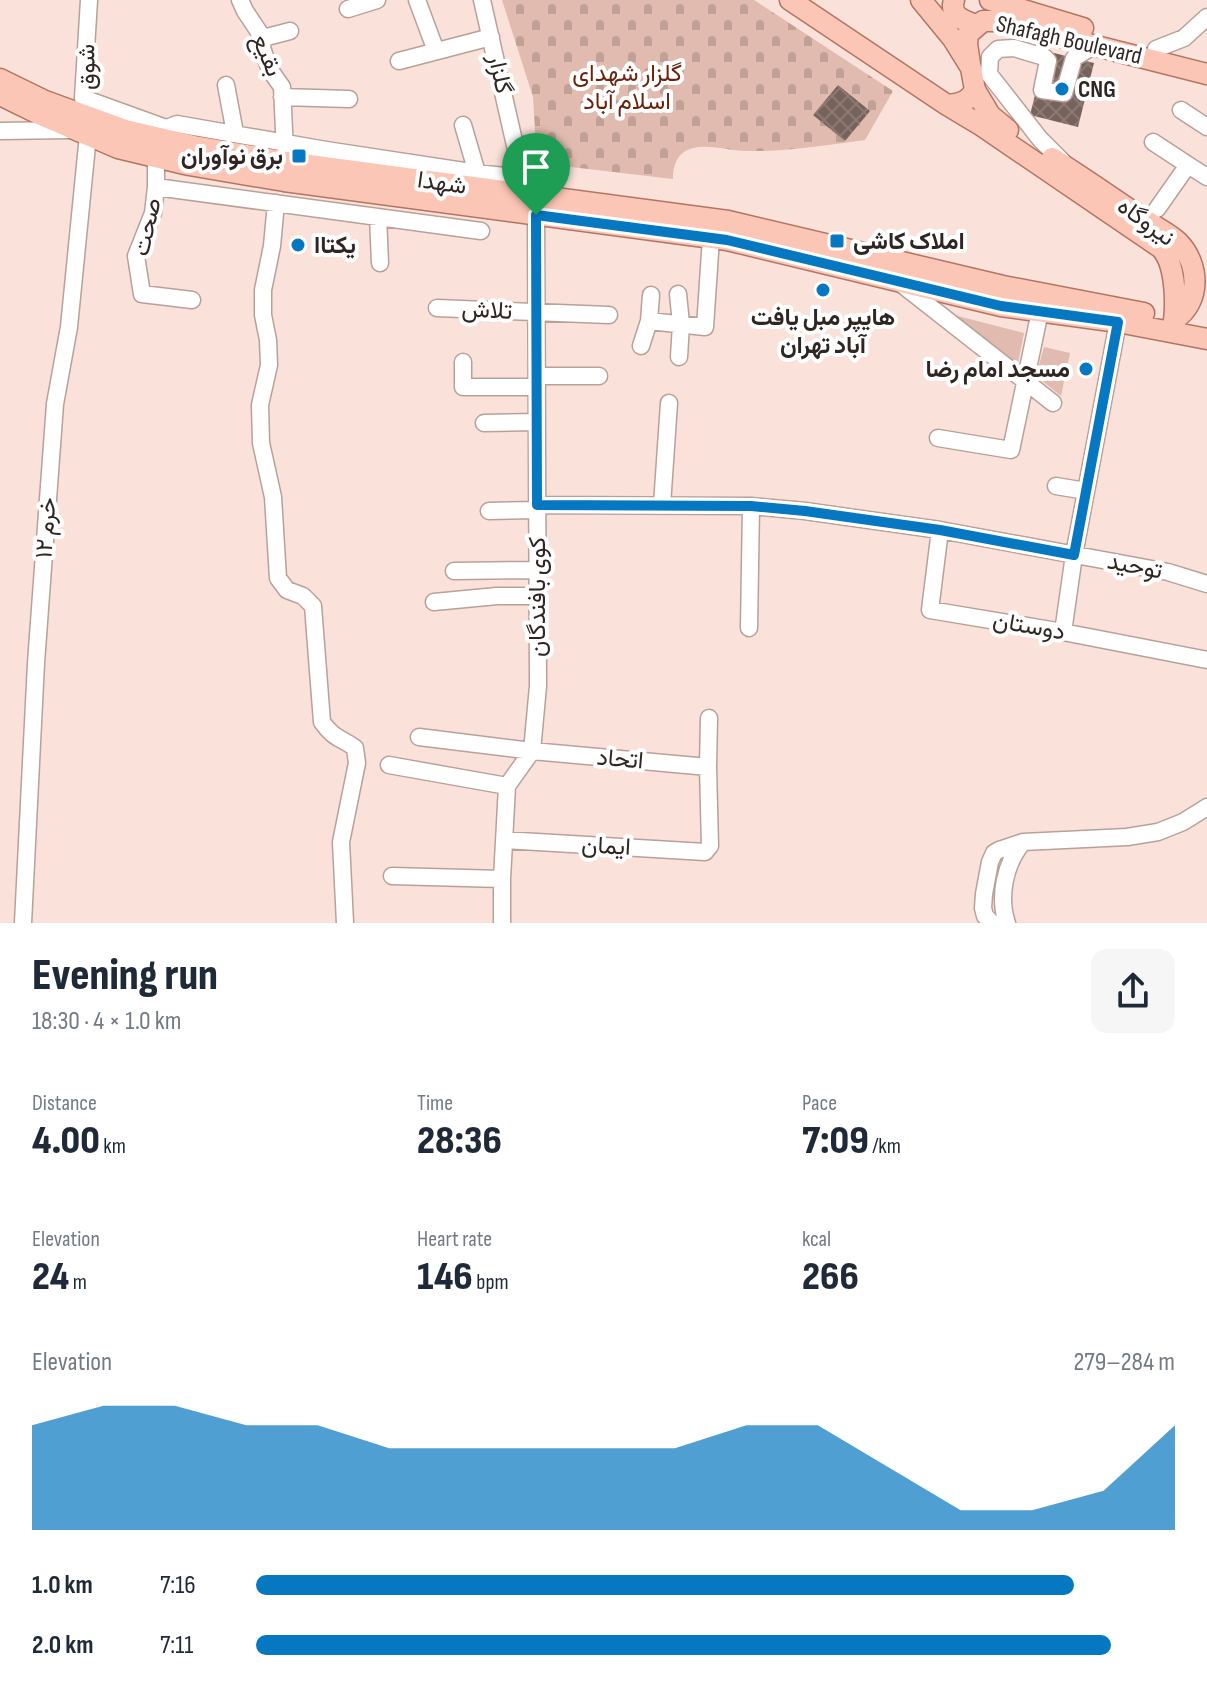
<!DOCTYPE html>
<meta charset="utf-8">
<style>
body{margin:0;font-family:"Sofia Sans Condensed",Vazirmatn,sans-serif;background:#f6f6f7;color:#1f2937;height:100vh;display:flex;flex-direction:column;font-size:30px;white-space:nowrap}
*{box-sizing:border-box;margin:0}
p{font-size:26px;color:#747a83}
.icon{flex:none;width:44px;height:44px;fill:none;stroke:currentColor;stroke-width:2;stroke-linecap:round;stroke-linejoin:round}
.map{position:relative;height:923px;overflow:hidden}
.drawer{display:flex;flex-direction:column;background:#fff;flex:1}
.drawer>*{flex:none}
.pin{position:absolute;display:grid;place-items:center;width:68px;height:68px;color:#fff;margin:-82px -34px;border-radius:50% 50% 50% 0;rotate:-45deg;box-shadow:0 0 8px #0007}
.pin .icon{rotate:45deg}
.round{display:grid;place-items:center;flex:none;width:84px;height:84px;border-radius:16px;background:#f6f6f7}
.overview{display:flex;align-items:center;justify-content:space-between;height:136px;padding:0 32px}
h1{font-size:44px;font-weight:800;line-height:60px}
.metrics{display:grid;grid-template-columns:repeat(3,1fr);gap:12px;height:136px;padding:8px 32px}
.metrics div{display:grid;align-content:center}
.metrics b{font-size:40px;font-weight:800}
.metrics small{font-size:22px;font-weight:400}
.metrics p{font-size:22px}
.chart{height:224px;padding:16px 32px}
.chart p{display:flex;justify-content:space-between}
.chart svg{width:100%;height:144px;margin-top:8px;fill:#0677c1;opacity:.7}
ul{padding:0 32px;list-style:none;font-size:26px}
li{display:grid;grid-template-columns:128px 96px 1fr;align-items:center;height:60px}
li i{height:20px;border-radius:10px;background:#0677c1}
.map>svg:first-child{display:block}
.green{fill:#e1bbaf}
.cemetery{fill:url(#cemetery-stones)}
.building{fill:url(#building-cross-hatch)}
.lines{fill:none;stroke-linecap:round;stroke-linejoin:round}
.minor-casing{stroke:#b9a199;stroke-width:19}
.major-casing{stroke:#b37563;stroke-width:23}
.minor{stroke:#fff;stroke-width:16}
.major{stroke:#fcc6b6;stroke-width:20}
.route-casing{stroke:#fff;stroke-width:16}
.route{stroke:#0677c1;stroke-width:10}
.poi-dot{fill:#0677c1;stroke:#fff;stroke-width:3}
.labels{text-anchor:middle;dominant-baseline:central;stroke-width:8;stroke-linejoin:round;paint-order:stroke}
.street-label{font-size:24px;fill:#2f2623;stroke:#fff}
.park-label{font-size:24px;fill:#69220b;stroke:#fff}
.poi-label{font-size:24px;font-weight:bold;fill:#2f2623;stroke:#fff;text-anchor:start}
</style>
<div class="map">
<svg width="1207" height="923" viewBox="0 0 1207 923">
<defs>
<pattern id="cemetery-stones" width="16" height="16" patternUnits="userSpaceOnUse" patternTransform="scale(2)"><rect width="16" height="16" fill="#e1bbaf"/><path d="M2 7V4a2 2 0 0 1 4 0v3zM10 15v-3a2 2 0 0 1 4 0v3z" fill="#c1a196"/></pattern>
<pattern id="building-cross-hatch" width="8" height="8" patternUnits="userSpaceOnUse" patternTransform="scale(2)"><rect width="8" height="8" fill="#78625c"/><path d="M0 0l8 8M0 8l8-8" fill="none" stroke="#8a7974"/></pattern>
</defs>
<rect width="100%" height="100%" fill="#fae1d9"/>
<path class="green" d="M950 314 1024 333 1017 368Z
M1044 347 1070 353 1061 396 1036 376Z"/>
<path class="cemetery" d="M502 0H754L893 91 865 140C826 145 786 152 746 151 730 151 706 143 690 149 676 154 673 167 673 179L537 163 533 97Z"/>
<path class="building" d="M1046 51 1094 63 1078 127 1030 115Z
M838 85 870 111 845 141 813 115Z"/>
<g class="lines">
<defs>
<path id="minor" d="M89 0 83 98 166 128
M240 0 245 11 263 38 262 48 270 70 282 87 285 152
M417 0 436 51
M482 0 524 185
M348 9 377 0
M263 38 290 31
M1156 49 1184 38 1207 17
M399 61 491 37
M226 85 235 133
M282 97 349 99
M1181 110 1207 127
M463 125 477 173
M0 131 70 130
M148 136 177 124 326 150 477 173 523 178
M1153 142 1188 165
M156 157V187L153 213 136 256 142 294 192 300
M1063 162 1040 139 989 74 990 57 998 49 1014 48 1044 57 1048 61 1042 90 1064 93 1074 58 1095 45
M156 187 481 231
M276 203 272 246 263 290V315L268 340 269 365 260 405 261 443 273 497 278 578 287 590 303 596 313 606 322 722C334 739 340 737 355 748L357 763 341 842 345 923
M1157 209 1188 165 1207 177
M378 217 380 263
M900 283 1053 403
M678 294 681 324 679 357
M437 308 609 315
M649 321 651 295
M641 346 649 321 705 327 711 238
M463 362V387H537
M537 376H599
M484 423 537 422
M938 438 1011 450 1040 311
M1056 486 1086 491
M537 505 751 506 805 511 940 530 1168 572 1207 584
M662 505 669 403
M489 511 537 510
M940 530 930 610 1063 632 1207 660
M454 571 537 570
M434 602 497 596H537
M749 628 751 506
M1063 632 1074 555 1118 322
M419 737 532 751 708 767
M389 765 507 786
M504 840 705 852 710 846 708 767 709 718
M392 876 502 879
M23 923 36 663 55 404 69 327 88 135
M502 923V879L507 786 532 751 538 686 536 215
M992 923 985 916 983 908 984 894 990 862 994 853 999 850 1023 842 1127 837 1158 832 1183 822 1207 807
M1007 923C998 897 1005 863 1023 842"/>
<path id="major" d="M790 0 947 105C960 104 968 102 975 90L971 68 953 39 921 0
M954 0C949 16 964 21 976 25
M990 0 1083 28
M970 64 967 44 968 34 983 21H998L1207 74
M0 79 45 101 125 130 194 146 287 162 728 221 1003 286 1144 313
M975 90 990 115 1008 130
M0 95 39 114 118 148 189 165 284 181 727 240 1001 306 1118 322 1207 339
M947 105 982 126 1161 248C1177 265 1177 310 1172 332
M1052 158C1084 178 1115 200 1147 221 1157 228 1170 234 1178 242 1200 264 1201 302 1175 319"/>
</defs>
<use href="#minor" class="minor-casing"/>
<use href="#major" class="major-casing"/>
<use href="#minor" class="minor"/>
<use href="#major" class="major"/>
</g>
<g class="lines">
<defs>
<path id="route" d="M536 215 727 240 1001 306 1118 322 1074 555 940 530 805 511 751 506 537 505Z"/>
</defs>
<use href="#route" class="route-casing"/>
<use href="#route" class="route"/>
</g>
<g class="poi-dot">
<circle cx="1062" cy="89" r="8"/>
<rect x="291" y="148" width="16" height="16" rx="4"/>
<rect x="829" y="233" width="16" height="16" rx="4"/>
<circle cx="298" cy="245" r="8"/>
<circle cx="823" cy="290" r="8"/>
<circle cx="1086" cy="369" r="8"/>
</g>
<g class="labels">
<g class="street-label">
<text transform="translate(1069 40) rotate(13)">Shafagh Boulevard</text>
<text transform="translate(267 55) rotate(67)">بقیع</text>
<text transform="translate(87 67) rotate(-91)">شوق</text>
<text transform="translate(500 74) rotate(78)">گلزار</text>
<text transform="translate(442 183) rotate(8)">شهدا</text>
<text transform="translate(1146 222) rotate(36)">نیروگاه</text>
<text transform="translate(147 227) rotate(-77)">صحت</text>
<text transform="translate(487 310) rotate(3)">تلاش</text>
<text transform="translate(46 528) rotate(-86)">خرم ۱۲</text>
<text transform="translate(1135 566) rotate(11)">توحید</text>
<text transform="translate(537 597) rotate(-90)">کوی بافندگان</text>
<text transform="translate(1029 626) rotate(10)">دوستان</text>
<text transform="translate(620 759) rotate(5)">اتحاد</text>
<text transform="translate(606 846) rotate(3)">ایمان</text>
</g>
<g class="park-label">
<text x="627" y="73">گلزار شهدای<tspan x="627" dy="28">اسلام آباد</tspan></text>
</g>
<g class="poi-label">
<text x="1078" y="89">CNG</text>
<text x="283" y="156" text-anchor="end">برق نوآوران</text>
<text x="853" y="241">املاک کاشی</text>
<text x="314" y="245">یکتاا</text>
<text x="823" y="317" text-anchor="middle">هایپر مبل یافت<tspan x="823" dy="28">آباد تهران</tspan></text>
<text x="1070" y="369" text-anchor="end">مسجد امام رضا</text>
</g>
</g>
</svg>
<div class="pin" style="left:536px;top:215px;background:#1e9e55"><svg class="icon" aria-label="arrive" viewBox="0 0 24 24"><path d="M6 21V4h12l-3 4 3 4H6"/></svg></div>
</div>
<section class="drawer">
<div class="overview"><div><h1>Evening run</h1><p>18:30 · 4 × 1.0 km</p></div><a class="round"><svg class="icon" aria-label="share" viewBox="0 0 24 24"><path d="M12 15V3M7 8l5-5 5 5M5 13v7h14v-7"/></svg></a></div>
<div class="metrics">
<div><p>Distance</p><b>4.00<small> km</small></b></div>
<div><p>Time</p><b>28:36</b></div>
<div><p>Pace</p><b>7:09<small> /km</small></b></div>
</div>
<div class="metrics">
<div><p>Elevation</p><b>24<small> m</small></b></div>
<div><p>Heart rate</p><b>146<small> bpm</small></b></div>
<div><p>kcal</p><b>266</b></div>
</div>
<div class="chart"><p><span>Elevation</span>279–284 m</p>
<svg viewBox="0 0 160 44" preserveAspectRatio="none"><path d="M0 44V12L10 6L20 6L30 12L40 12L50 19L60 19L70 19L80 19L90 19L100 12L110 12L120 25L130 38L140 38L150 32L160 12V44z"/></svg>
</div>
<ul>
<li><b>1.0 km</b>7:16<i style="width:89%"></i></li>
<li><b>2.0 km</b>7:11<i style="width:93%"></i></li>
</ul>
</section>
